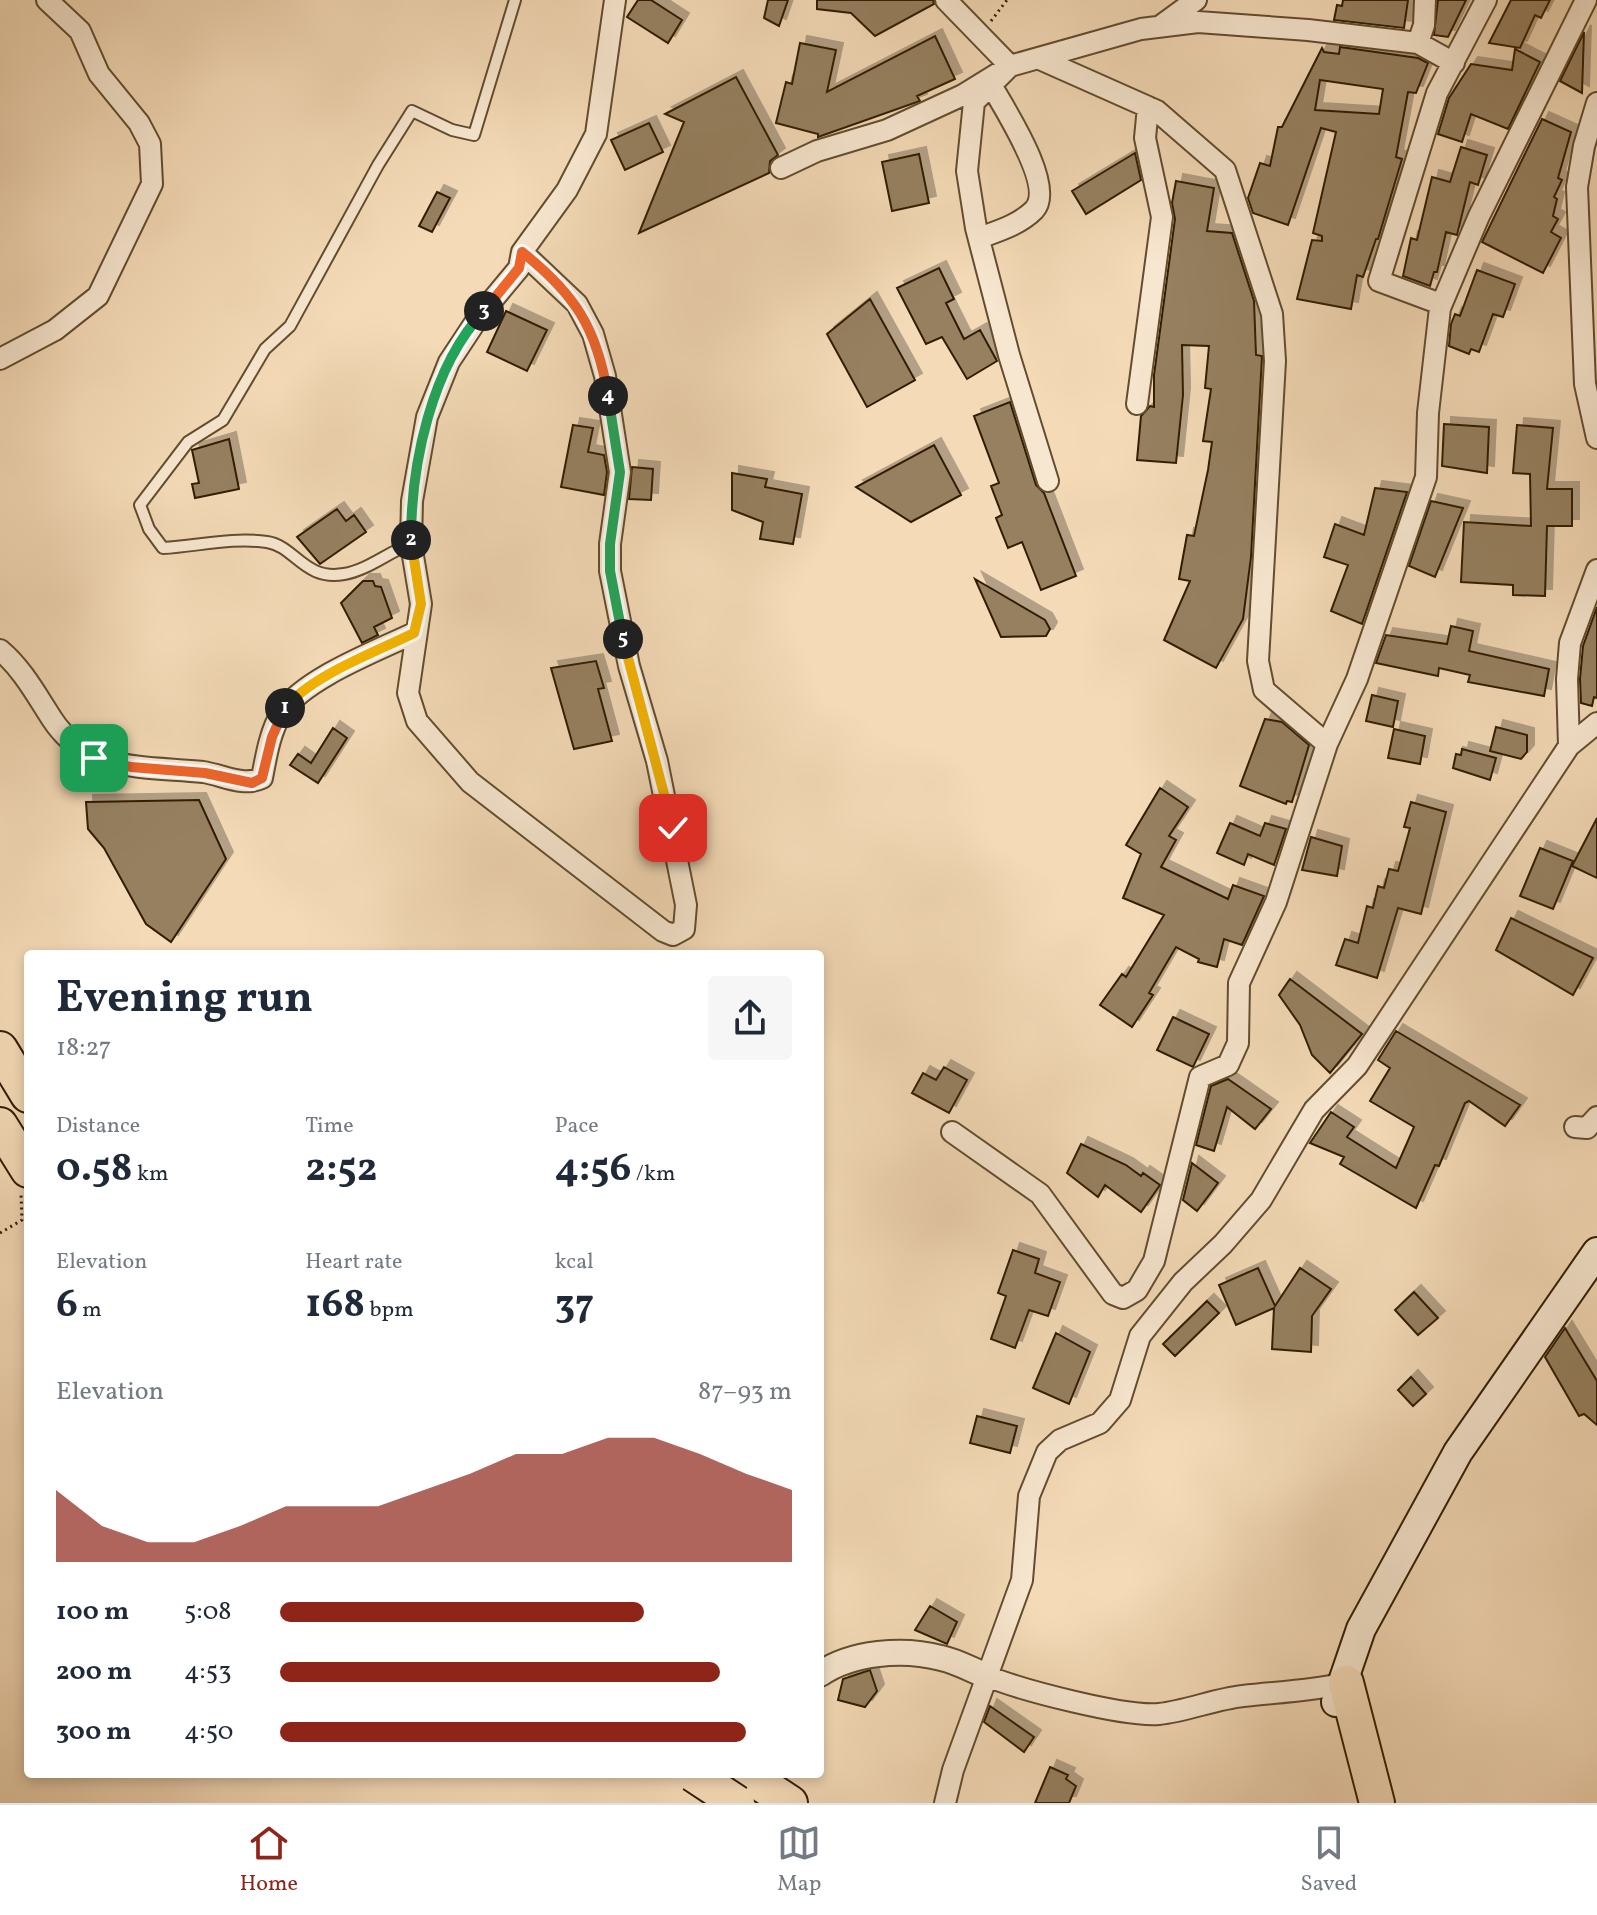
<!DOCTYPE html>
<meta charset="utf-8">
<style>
body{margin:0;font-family:Vollkorn,serif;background:#f6f6f7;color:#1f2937;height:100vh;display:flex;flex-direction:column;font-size:30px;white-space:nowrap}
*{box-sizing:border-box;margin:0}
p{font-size:26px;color:#747a83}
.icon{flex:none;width:44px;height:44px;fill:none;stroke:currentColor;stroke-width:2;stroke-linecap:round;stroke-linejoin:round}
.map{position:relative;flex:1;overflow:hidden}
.drawer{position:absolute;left:24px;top:950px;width:800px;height:828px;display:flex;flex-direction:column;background:#fff;border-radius:8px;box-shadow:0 4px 12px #0003}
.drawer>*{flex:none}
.pin{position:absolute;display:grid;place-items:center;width:68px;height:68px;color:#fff;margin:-34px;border-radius:16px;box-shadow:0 4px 12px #0006}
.km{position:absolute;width:40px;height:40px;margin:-20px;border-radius:50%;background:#222;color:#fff;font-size:22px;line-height:40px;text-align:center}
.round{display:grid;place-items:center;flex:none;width:84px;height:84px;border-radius:8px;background:#f6f6f7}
.summary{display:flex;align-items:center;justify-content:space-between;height:136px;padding:0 32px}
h1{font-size:44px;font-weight:700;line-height:60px}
.stats{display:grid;grid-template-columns:repeat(3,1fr);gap:12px;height:136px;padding:8px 32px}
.stats div{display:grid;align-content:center}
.stats b{font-size:40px;font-weight:700}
.stats small{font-size:22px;font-weight:400}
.stats p{font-size:22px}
.chart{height:224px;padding:16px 32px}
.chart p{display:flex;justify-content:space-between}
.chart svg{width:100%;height:144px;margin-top:8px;fill:#8f2418;opacity:.7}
ul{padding:0 32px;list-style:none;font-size:26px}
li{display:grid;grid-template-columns:128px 96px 1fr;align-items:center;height:60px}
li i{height:20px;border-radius:10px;background:#8f2418}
.tabs{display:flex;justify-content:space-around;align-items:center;height:112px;border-top:2px solid #e0e1e3;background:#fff;font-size:22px;color:#747a83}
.tabs a{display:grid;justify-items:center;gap:4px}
.tabs .selected{color:#8f2418}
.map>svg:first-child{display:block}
.building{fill:#968060;stroke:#311e01;stroke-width:2;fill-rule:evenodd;filter:url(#shadow)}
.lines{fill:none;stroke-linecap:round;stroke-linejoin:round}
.service-casing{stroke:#624d2e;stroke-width:14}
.minor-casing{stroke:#624d2e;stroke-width:24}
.tertiary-casing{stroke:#624d2e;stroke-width:28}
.secondary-casing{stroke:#311e01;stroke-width:32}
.trunk-casing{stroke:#311e01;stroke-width:38}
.path{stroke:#311e01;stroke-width:3;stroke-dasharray:2 4;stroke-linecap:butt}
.service{stroke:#f8e7d0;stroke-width:10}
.minor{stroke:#f8e7d0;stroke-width:20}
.tertiary{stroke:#f8e7d0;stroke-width:24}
.secondary{stroke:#f8e7d0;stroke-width:28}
.trunk{stroke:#f4dab7;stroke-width:34}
.trunk-bridge-casing{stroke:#311e01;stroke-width:38;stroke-linecap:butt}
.trunk-bridge{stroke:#f4dab7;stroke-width:34}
.split-1-casing{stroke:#fff;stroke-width:16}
.split-2-casing{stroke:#fff;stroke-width:16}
.split-3-casing{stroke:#fff;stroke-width:16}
.split-4-casing{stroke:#fff;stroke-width:16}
.split-5-casing{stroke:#fff;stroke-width:16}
.split-6-casing{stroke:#fff;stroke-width:16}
.split-1{stroke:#f0652b;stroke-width:10}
.split-2{stroke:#f5b400;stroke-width:10}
.split-3{stroke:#22a559;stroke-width:10}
.split-4{stroke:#f0652b;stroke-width:10}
.split-5{stroke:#22a559;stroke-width:10}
.split-6{stroke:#f5b400;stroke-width:10}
</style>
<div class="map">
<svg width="1597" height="1803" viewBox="0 0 1597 1803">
<defs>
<filter id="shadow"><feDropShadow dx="7" dy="-7" stdDeviation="0" flood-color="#0004"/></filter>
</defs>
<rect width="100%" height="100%" fill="#f4dab7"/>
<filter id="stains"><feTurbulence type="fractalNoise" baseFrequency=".0025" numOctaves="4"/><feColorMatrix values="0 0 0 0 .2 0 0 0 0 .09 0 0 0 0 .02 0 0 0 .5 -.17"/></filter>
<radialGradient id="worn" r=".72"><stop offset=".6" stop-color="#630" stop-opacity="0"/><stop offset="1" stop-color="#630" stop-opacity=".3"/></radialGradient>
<path class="building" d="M638 0H651L682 20 668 43 627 17Z
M768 0H788L779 26 764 18Z
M817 0H933L934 4 875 36 851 13 817 9Z
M1343 0H1408L1404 28 1334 20 1337 5 1342 6Z
M1438 0H1466L1448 37 1434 35Z
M1511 0H1550L1541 18 1535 15 1520 48 1489 43Z
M1584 32 1582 93 1560 81Z
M935 36 955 79 917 96 920 101 818 137V134L776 123 786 82 792 84 800 43 836 50 827 92Z
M1340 47 1418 58 1428 63 1416 93 1408 92 1396 157 1402 159 1378 239H1376L1363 277 1357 275 1351 309 1297 299 1312 240 1322 241V236L1313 233 1336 132 1321 128 1288 225 1253 213 1248 198 1260 163 1270 166 1278 127H1282L1322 48 1324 52 1339 54ZM1320 80 1383 89 1379 114 1315 110Z
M1515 49 1540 62 1508 129 1471 114 1462 142 1438 134 1449 98 1471 64 1512 70Z
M736 77 778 155 770 161 769 173 639 233 684 122 665 114Z
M1542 119 1571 132 1558 178 1562 180 1554 197 1557 199 1553 216 1558 219 1551 232 1561 238 1543 273 1482 242Z
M649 123 663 152 625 170 611 140Z
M1461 147 1487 155 1478 185 1470 182 1457 235 1446 232 1437 272H1434L1430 286 1403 276 1411 238 1417 240 1432 177 1450 182Z
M1135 153 1141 180 1086 214 1072 191Z
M919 154 929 203 892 211 882 162Z
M1176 181 1214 188 1207 231 1232 233 1254 301 1256 355 1262 356 1251 557 1243 619 1216 668 1164 640 1190 581 1179 579 1187 535 1194 536 1208 470 1212 442 1203 441 1211 389 1205 388 1209 346 1182 345 1183 395 1176 463 1137 460 1141 416 1150 406 1154 407V375L1175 219 1172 203Z
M437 192 450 198 432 232 419 226Z
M939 268 954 299 946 303 964 339 980 330 997 361 967 379 942 337 926 344 897 288Z
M1477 270 1515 284 1503 317 1493 314 1479 352 1471 349 1469 354 1449 346 1451 324 1455 314 1460 316Z
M870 299 915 380 867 407 827 334Z
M506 311 547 330 527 371 487 352Z
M1010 402 1036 485 1044 493 1076 576 1041 590 1022 542 1008 548 996 518 1002 515 991 486 999 483 974 416Z
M1444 424 1489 427 1487 473 1442 466Z
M573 425 593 428 588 452 604 455 607 472 604 495 561 487Z
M1517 425 1553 428 1547 489H1572V526H1547L1545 596 1513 595V585L1461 582 1464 522 1531 526 1530 474 1513 473Z
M229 439 239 489 195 498 192 484 199 483 192 450Z
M934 445 961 495 911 522 856 487Z
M632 467 653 469 651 500 629 499Z
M732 473 767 479 765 487 802 494 793 544 760 539 763 522 732 510Z
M1375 488 1407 492 1362 624 1331 611 1348 565 1324 557 1335 524 1364 535Z
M1431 501 1463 508 1435 577 1409 566Z
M337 509 346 521 354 515 366 532 320 564 297 537Z
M975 579 1045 620 1050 629 1046 636 1001 637Z
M363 581H373L375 586 381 587 392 618 374 627 378 635 362 643 341 603Z
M1597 607V698L1594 697 1592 706 1581 703 1580 679 1583 646Z
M1451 626 1473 631 1469 651 1549 669 1544 696 1468 682 1470 675 1439 668 1438 676 1376 663 1386 635 1447 644Z
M596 661 604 688 598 689 612 741 574 749 551 668Z
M1372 695 1398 701 1393 727 1366 721Z
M1265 719 1282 722 1309 745 1292 802 1287 801 1286 804 1240 786Z
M1496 727 1527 735V752L1521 759 1490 751Z
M333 728 347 738 318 783 290 765 298 754 311 763Z
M1394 729 1425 736 1420 764 1388 758Z
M1462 749 1496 758 1490 780 1453 768 1456 754 1461 755Z
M1160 788 1188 807 1169 836 1176 840 1161 867 1228 899 1233 885 1264 896 1242 945 1224 939 1217 967 1198 962 1199 959 1176 947 1149 993 1153 995 1132 1027 1100 1005 1122 974 1126 977 1164 915 1123 898 1141 854 1126 845Z
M199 800 226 859 171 942 146 924 104 848 88 829 86 802Z
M1411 802 1446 812 1421 914 1398 908 1377 978 1336 965 1345 939 1358 943 1367 906 1373 908 1378 886 1384 888 1389 869 1398 871 1410 828 1404 827Z
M1597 818V878L1572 866Z
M1230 823 1260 836 1265 823 1286 829 1274 865 1248 854 1244 865 1217 853Z
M1311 837 1342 846 1337 876 1302 870Z
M1540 848 1573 861 1553 909 1520 896Z
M1511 918 1593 958 1573 995 1496 950Z
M1290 979 1362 1034 1330 1073 1312 1055 1300 1025 1279 995Z
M1173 1017 1209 1034 1193 1067 1157 1050Z
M1396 1031 1520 1105 1505 1126 1469 1101 1465 1103 1439 1166 1435 1165 1416 1208 1340 1164 1344 1157 1310 1143 1331 1112 1354 1127 1347 1137 1396 1168 1414 1127 1370 1101 1390 1068 1378 1060Z
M944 1067 967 1080 949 1113 912 1093 923 1073 936 1080Z
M1228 1079 1271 1109 1255 1129 1227 1107 1214 1151 1196 1145 1211 1086Z
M1081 1144 1126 1165 1141 1176 1143 1173 1160 1185 1141 1212 1105 1185 1098 1197 1067 1173Z
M1192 1163 1218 1183 1197 1211 1183 1200Z
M1013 1250 1039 1259 1035 1273 1060 1282 1048 1316 1029 1310 1015 1348 991 1339 1006 1296 998 1293Z
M1258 1268 1275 1306 1300 1268 1331 1289 1312 1316 1311 1352 1272 1349 1274 1308 1236 1325 1219 1285Z
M1414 1292 1438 1318 1418 1335 1395 1310Z
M1207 1301 1219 1313 1175 1356 1163 1344Z
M1565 1328 1597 1381V1425L1584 1414 1579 1416 1545 1357Z
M1056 1333 1090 1352 1069 1404 1033 1388Z
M1411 1377 1426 1394 1413 1406 1398 1390Z
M977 1416 1017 1426 1010 1453 970 1443Z
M930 1606 957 1622 947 1644 915 1630Z
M870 1670 877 1691 865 1707 838 1700 843 1679Z
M990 1706 1034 1737 1024 1752 984 1722Z
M1050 1767 1068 1775 1066 1779 1076 1786 1069 1803H1035Z"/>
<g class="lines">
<defs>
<path id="service" d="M411 544C388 552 368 570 344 574 304 581 295 546 267 542 232 537 198 546 163 548L149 529 140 505 188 442 223 420 265 349 290 326 378 165 412 111 452 130 474 135 515 0"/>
<path id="minor" d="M946 0 1010 66 974 102 967 171 976 228 1009 355 1048 481
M1159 27 1196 0
M1418 43 1424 25 1425 0
M1040 59 1157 111 1225 170 1272 314 1275 361 1258 661 1264 690 1327 744
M1597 103 1584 146 1577 187 1585 384 1597 438
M781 168 817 151 887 130 963 95 1010 66 1141 29 1198 22 1308 30 1418 43 1454 63
M979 238C998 231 1019 225 1034 210 1056 187 1004 108 991 85
M522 252 577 304 593 334 605 376 620 472 610 544V571L629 666 657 761 686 905 684 929 673 935 663 931 470 782 417 721 408 693 421 604 411 544 412 501 427 417 449 362 480 315 519 268 522 252 567 190 596 134 615 0
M1440 308 1438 303 1379 281 1437 93 1486 0
M0 359 55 330 98 296 152 184 150 144 139 123 99 74 80 31 47 0
M1137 404 1162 217 1145 138 1148 107
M0 650C22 668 37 696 52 719 87 773 146 766 203 772 223 775 243 787 262 778 266 757 270 731 282 712 305 678 377 651 414 633
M1569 746 1597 723
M1575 1127 1587 1128 1597 1117
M952 1132 1040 1194 1113 1294 1123 1298 1137 1290 1154 1261 1200 1077 1228 1065 1238 1043 1239 983 1276 902 1327 744 1357 679 1426 477 1428 413 1440 308 1479 216 1586 0
M987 1676C1021 1690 1124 1717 1159 1714 1187 1711 1215 1699 1243 1696 1278 1692 1311 1691 1346 1683
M945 1803 953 1770 1022 1580 1029 1496 1047 1452 1060 1440 1100 1423 1120 1400 1140 1336 1183 1282 1223 1244 1261 1200 1314 1110 1357 1066 1569 746 1567 679 1570 643 1597 570"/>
<path id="tertiary" d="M820 1674C852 1652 903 1648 941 1658 956 1661 972 1670 987 1676"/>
<path id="secondary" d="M1336 1702 1361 1629 1458 1452 1597 1252"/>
<path id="trunk" d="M0 1049 28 1095
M0 1125 28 1170
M1346 1683 1377 1803
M746 1774 790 1803"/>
</defs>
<use href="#service" class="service-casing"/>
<use href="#minor" class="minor-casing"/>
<use href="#tertiary" class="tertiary-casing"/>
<use href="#secondary" class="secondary-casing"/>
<use href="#trunk" class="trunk-casing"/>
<path class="path" d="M991 21 1007 0
M0 1233 22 1220 21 1194"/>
<use href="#service" class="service"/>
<use href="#minor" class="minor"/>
<use href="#tertiary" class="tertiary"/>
<use href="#secondary" class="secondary"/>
<use href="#trunk" class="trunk"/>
<defs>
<path id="trunk-bridge" d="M693 1774 737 1803"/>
</defs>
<use href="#trunk-bridge" class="trunk-bridge-casing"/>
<use href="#trunk-bridge" class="trunk-bridge"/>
</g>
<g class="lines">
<defs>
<path id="split-1" d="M94 758 131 767 205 773 252 783 262 778 272 737 285 708"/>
<path id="split-2" d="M285 708C312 675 376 652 414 633L421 604 411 540"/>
<path id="split-3" d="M411 540C411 465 431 367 484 311"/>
<path id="split-4" d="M484 311 519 268 522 252C575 294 597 328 608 396"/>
<path id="split-5" d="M608 396 620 472 610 544V571L623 639"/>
<path id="split-6" d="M623 639 673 828"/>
</defs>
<use href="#split-1" class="split-1-casing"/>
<use href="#split-2" class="split-2-casing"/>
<use href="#split-3" class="split-3-casing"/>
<use href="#split-4" class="split-4-casing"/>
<use href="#split-5" class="split-5-casing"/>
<use href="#split-6" class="split-6-casing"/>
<use href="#split-1" class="split-1"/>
<use href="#split-2" class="split-2"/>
<use href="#split-3" class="split-3"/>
<use href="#split-4" class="split-4"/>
<use href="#split-5" class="split-5"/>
<use href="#split-6" class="split-6"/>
</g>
<rect width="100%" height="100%" filter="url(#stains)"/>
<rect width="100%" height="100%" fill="url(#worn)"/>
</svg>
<div class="pin" style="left:94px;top:758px;background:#1e9e55"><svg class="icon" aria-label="arrive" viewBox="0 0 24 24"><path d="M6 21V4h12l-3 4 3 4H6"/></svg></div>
<div class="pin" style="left:673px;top:828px;background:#d93025"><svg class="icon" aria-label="check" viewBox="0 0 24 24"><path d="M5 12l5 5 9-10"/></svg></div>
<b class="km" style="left:285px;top:708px">1</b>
<b class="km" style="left:411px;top:540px">2</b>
<b class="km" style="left:484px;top:311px">3</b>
<b class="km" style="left:608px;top:396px">4</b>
<b class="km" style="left:623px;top:639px">5</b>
<section class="drawer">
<div class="summary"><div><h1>Evening run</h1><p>18:27</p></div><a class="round"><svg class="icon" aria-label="share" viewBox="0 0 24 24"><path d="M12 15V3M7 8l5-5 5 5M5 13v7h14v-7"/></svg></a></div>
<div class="stats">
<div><p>Distance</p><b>0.58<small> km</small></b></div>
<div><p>Time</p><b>2:52</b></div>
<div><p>Pace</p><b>4:56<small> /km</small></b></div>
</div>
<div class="stats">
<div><p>Elevation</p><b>6<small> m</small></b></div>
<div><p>Heart rate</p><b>168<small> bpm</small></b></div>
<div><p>kcal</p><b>37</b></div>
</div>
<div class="chart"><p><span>Elevation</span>87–93 m</p>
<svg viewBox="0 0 160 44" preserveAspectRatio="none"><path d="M0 44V22L10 33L20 38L30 38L40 33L50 27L60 27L70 27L80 22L90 17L100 11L110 11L120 6L130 6L140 11L150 17L160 22V44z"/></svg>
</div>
<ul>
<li><b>100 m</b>5:08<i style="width:71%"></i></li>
<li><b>200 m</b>4:53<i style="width:86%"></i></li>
<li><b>300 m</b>4:50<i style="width:91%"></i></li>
</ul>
</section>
</div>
<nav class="tabs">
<a class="selected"><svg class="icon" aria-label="home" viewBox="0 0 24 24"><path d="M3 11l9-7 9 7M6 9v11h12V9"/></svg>Home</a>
<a><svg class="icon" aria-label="map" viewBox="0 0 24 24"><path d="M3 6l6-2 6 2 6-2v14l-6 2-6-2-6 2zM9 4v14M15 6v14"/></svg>Map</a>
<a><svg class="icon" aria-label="saved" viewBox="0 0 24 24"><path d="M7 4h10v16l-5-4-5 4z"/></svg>Saved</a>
</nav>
